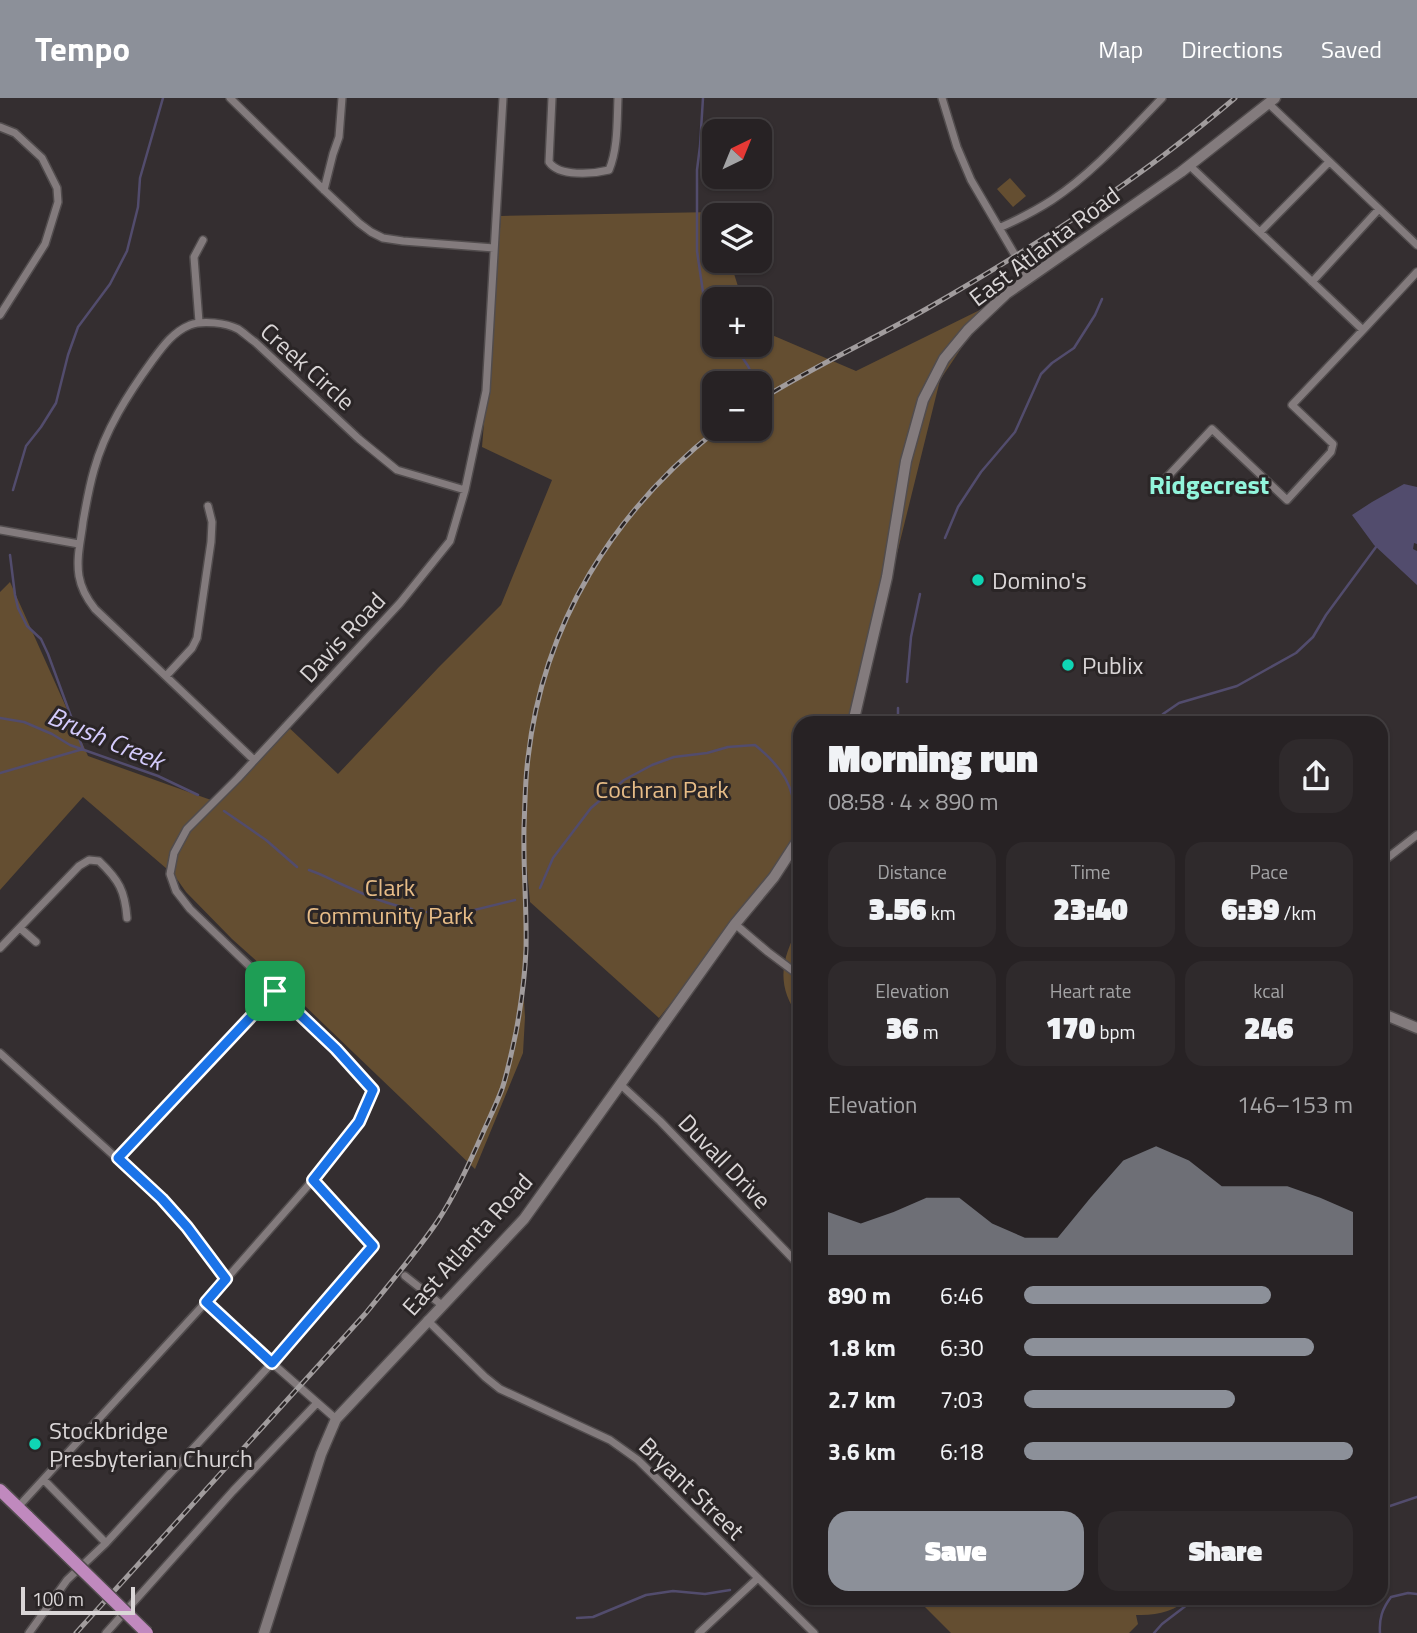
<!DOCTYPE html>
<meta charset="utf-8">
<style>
body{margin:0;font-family:"Titillium Web",sans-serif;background:#2f2a2c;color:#f1f3f6;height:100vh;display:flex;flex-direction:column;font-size:26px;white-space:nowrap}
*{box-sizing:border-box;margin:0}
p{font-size:23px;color:#a4a4a6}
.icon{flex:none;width:38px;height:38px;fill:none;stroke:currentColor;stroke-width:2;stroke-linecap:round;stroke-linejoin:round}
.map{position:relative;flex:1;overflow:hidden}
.drawer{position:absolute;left:793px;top:618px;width:595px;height:889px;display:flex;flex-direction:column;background:#272224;border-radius:21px;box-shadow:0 2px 5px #0004,0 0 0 2px #433f41}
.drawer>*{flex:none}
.needle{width:46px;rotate:43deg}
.buttons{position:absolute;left:702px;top:21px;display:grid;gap:14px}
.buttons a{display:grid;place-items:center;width:70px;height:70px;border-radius:14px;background:#272224;box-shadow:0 2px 5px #0004,0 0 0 2px #433f41;font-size:35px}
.scale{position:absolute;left:21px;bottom:18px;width:114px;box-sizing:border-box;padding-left:7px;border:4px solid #dad6d7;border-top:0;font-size:19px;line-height:24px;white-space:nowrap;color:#dad6d7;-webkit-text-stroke:5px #2a2526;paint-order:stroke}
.pin{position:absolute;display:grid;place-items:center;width:60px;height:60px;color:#fff;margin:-30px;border-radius:14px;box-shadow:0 4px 10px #0006}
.round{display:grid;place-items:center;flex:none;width:74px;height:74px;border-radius:21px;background:#2f2a2c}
.overview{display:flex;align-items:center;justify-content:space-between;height:119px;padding:0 35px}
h1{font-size:38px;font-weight:800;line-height:52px}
.stats{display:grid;grid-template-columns:repeat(3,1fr);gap:10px;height:119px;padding:7px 35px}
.stats div{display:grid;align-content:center;border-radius:18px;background:#2f2a2c;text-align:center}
.stats b{font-size:30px;font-weight:800}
.stats small{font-size:19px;font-weight:400}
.stats p{font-size:19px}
.chart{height:196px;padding:14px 35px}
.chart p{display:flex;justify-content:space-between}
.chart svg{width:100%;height:126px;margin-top:7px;fill:#8c9099;opacity:.7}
.action{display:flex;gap:14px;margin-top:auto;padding:14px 35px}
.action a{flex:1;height:80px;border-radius:21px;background:#8c9099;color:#fff;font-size:28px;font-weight:800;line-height:80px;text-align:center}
.action a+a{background:#2f2a2c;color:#f1f3f6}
ul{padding:0 35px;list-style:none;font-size:23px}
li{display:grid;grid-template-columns:112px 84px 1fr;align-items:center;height:52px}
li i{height:18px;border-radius:9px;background:#8c9099}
header{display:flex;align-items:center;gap:42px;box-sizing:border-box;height:98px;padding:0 35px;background:#8c9099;color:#fff}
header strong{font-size:33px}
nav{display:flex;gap:38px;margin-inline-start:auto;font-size:24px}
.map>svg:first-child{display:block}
.green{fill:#644e31;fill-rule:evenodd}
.water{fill:#524c6d}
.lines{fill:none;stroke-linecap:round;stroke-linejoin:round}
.stream{stroke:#524c6d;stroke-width:2.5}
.street-casing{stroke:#514c4d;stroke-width:10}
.secondary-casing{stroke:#514c4d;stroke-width:13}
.highway-casing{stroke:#514c4d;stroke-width:15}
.street{stroke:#837b7d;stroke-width:7}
.secondary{stroke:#837b7d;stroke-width:10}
.highway{stroke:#c089be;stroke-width:12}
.rail-casing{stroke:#a19c9d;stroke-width:5}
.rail{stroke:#2a2526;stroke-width:2.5;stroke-dasharray:8;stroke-linecap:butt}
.highway-bridge-casing{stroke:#514c4d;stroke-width:15;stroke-linecap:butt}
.highway-bridge{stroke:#c089be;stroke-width:12}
.route-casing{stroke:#fff;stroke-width:14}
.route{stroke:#1a73e8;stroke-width:9}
.poi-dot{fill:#0fd5b4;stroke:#2a2526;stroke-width:2.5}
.labels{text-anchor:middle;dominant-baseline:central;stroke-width:6;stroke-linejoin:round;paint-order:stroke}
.street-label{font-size:24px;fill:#dad6d7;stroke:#2a2526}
.poi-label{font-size:24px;fill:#dad6d7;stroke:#2a2526;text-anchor:start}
.park-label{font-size:24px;fill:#e7bc87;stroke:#2a2526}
.neighbourhood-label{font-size:26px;font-weight:bold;fill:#92f5dc;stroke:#2a2526}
.water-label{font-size:26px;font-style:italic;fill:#d4cbfc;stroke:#2a2526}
</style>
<header>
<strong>Tempo</strong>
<nav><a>Map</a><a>Directions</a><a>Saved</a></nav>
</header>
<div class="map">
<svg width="1417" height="1535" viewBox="0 0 1417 1535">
<rect width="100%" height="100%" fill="#342e30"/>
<path class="green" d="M1010 80 1026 98 1013 109 997 91Z
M715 114 714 163H730L742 201H714V247H760V232L856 273 990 207 940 282 855 625H800V742L786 761 659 920 530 804 525 751 526 852 523 887 525 919 523 955 475 1071 282 886 232 841 186 794 174 777 83 699 0 792V494L10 484 88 658 211 702 183 731 180 751 187 731 254 662 283 624 338 676 438 570 501 507 552 382 482 349 501 118ZM714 285H760V331H714Z
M800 826V921C775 886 781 862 800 826Z
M916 1500H1190C1174 1513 1158 1518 1136 1517L1138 1526 1129 1535H951Z"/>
<path class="water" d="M1404 386 1417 389V446L1414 445 1413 451 1417 453V487L1374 447 1352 417 1372 404Z"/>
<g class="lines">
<path class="stream" d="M703 0 700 48 697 72V153L703 194 714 218
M734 247 748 268 756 285
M13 392 26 348 41 329 56 305 68 257 78 229 110 186 127 153 138 109 140 80 163 0
M945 440 958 409 981 374 1015 334 1041 276 1052 265 1074 250 1095 217 1102 201
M10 457 15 497 18 510 27 528 41 541 48 556 83 651
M907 584 911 539 920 496
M0 620 24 624 52 636 70 647 158 678 198 697
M898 625V610
M1157 625 1163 616 1179 605 1237 588 1296 555 1313 539 1326 517 1376 449
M0 675 83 651
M224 713 266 742 297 769
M309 772C321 776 330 781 341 786 363 796 388 807 412 811
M540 790 553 760 591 710 624 682 652 667 674 659 707 655 728 649 755 647C770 659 787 676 792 697 794 704 793 712 794 719
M427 814 450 818 515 802
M1381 1411 1417 1399
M577 1520 593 1519 646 1497 673 1493 705 1496 730 1492
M1154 1535 1162 1526 1196 1500
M1380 1535C1379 1521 1382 1511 1391 1499L1408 1495 1417 1496"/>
<defs>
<path id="street" d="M230 0 324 92 359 125 371 134 383 140 403 143 494 150
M552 0 549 64C559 79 593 76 609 72 618 51 617 23 618 0
M942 0 957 49 971 82 1029 181
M1268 5 1417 147
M0 29 15 35 42 60 57 90 58 104 45 146 0 217
M324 92 333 56 339 39 342 0
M999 130C1017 122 1035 113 1052 102 1093 75 1128 35 1162 0
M1260 134 1329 64
M1312 184 1379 111
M199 224 194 159 203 142
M1363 232 1417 174
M1156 391 1212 331 1287 402 1331 354 1333 346 1292 307 1363 232 1189 67
M0 432 79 446
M166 578 192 550 197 540 211 444 212 424 208 408
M254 662 95 511C87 501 81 490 79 478 76 459 81 442 83 424 86 407 89 389 94 372 105 332 128 296 152 263 163 248 173 234 190 227 203 222 226 225 238 231 244 235 249 240 255 244L359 341 397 372 465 392
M1381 765 1417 737
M735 826 768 854 800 878
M20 830 36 844
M0 850 79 768 89 762 99 763C119 782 125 793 127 820
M0 955 162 1101 187 1129 226 1180
M621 987 660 1023 800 1168
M118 1060 275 893
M405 1178 443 1208
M206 1204 272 1265 336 1321
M427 1222 485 1279 500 1291 610 1342 638 1362 814 1535
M44 1382 106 1445
M18 1409 206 1204 313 1082 359 1024 373 992 336 951 190 811 176 793 170 776 174 755 187 731 238 680 400 505 450 443 465 392 486 293 503 0
M29 1535 67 1482 106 1445 272 1265 373 1148 313 1082
M106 1535 233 1393 317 1305
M699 1535 758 1480"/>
<path id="secondary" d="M853 625 887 479 906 363 923 302 944 261 968 232 1006 196 1181 74 1275 0
M1381 915 1417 930
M264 1535 321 1356 336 1321 524 1121 735 826 774 779 800 739"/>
<path id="highway" d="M0 1392 28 1419"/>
</defs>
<use href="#street" class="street-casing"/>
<use href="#secondary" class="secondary-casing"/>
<use href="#highway" class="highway-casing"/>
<use href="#street" class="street"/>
<use href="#secondary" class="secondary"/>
<use href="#highway" class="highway"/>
<defs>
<path id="rail" d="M760 302C814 268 872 242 928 210 1036 148 1140 81 1235 0
M76 1535 366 1215C390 1185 415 1156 437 1124 455 1097 468 1068 481 1039 488 1023 496 1007 502 991 508 973 512 953 516 934 521 907 525 878 526 851 527 810 523 770 524 729 525 706 525 683 528 660 543 526 613 414 718 331"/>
</defs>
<use href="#rail" class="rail-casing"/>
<use href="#rail" class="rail"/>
<defs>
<path id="highway-bridge" d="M28 1419 147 1535"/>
</defs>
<use href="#highway-bridge" class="highway-bridge-casing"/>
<use href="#highway-bridge" class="highway-bridge"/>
</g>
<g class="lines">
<defs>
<path id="route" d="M275 893 336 951 373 992 359 1024 313 1082 373 1148 272 1265 206 1204 226 1181 187 1129 162 1101 118 1060Z"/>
</defs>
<use href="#route" class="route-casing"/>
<use href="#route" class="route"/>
</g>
<g class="poi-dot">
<circle cx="978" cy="482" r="7"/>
<circle cx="1068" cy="567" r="7"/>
<circle cx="35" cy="1346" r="7"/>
</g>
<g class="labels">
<g class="street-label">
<text transform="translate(1044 148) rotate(-37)">East Atlanta Road</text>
<text transform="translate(308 268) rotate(42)">Creek Circle</text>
<text transform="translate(342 539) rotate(-47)">Davis Road</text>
<text transform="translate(725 1063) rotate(46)">Duvall Drive</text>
<text transform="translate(467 1146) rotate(-48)">East Atlanta Road</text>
<text transform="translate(692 1390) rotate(44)">Bryant Street</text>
</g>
<g class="poi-label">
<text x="992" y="482">Domino's</text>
<text x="1082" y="567">Publix</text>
<text x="49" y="1332">Stockbridge<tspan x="49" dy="28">Presbyterian Church</tspan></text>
</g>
<g class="park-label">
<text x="662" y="691">Cochran Park</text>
<text x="390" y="789">Clark<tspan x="390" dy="28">Community Park</tspan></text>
</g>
<g class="neighbourhood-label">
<text x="1209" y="386">Ridgecrest</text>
</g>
<g class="water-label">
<text transform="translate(106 640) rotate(23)">Brush Creek</text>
</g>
</g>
</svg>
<div class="buttons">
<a><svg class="needle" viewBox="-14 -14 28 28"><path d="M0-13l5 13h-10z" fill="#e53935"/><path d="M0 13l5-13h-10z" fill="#a4a4a6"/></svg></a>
<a><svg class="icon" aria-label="layers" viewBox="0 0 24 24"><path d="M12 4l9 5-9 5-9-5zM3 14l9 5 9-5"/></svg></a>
<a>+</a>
<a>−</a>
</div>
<div class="scale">100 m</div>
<div class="pin" style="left:275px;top:893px;background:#1e9e55"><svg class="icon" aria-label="arrive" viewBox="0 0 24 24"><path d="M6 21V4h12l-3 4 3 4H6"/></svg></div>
<section class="drawer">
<div class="overview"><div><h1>Morning run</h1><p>08:58 · 4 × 890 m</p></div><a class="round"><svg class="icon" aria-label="share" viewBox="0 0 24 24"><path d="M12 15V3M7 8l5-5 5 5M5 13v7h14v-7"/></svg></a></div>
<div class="stats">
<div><p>Distance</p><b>3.56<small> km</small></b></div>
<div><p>Time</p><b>23:40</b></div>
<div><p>Pace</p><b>6:39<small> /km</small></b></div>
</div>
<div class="stats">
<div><p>Elevation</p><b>36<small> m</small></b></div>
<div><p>Heart rate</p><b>170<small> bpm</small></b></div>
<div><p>kcal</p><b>246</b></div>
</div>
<div class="chart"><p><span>Elevation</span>146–153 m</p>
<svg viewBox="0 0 160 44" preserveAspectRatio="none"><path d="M0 44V29L10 33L20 29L30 24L40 24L50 33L60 38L70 38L80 24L90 11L100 6L110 11L120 20L130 20L140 20L150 24L160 29V44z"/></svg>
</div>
<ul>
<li><b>890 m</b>6:46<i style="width:75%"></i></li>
<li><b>1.8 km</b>6:30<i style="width:88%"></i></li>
<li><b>2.7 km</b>7:03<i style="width:64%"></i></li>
<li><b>3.6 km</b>6:18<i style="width:100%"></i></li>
</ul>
<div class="action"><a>Save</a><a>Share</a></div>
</section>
</div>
